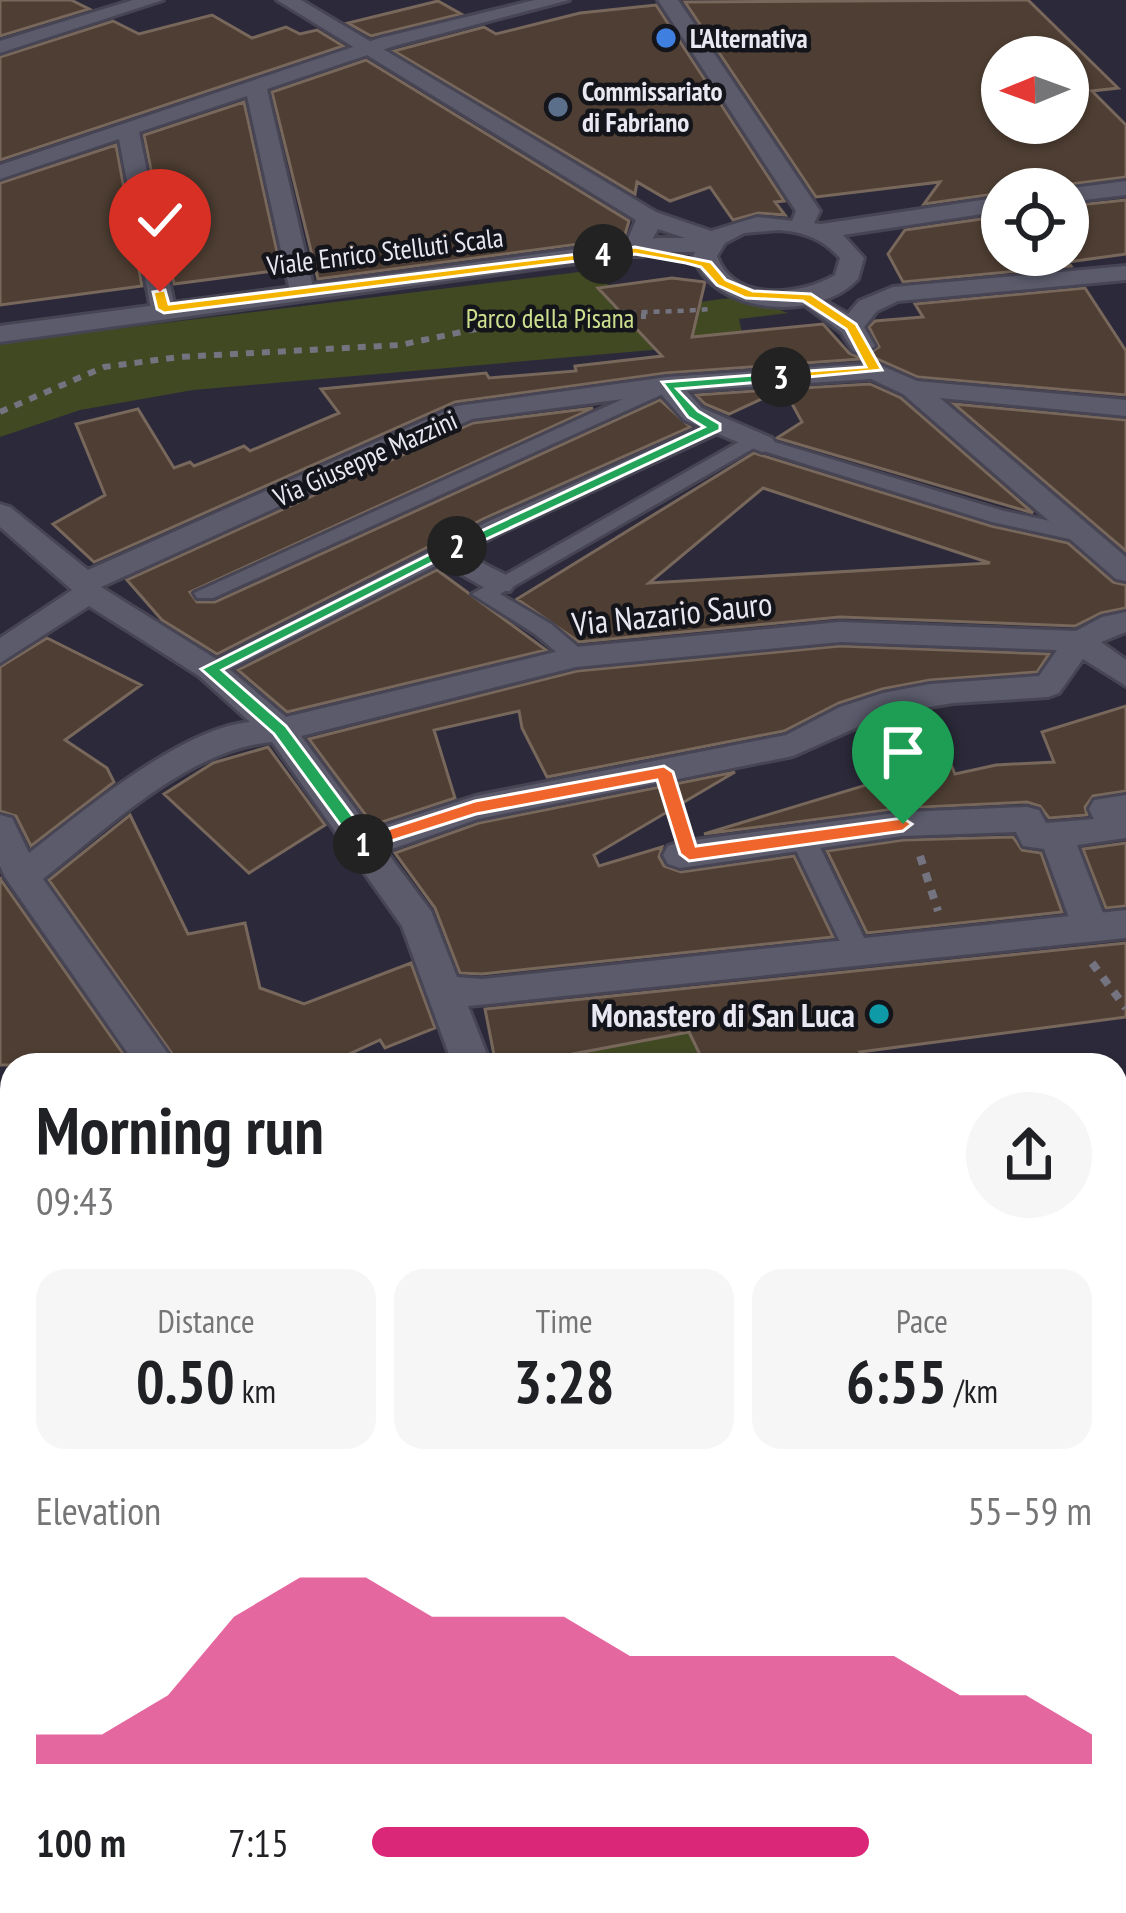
<!DOCTYPE html>
<meta charset="utf-8">
<style>
body{margin:0;font-family:"PT Sans Narrow",sans-serif;background:#f6f6f6;color:#202124;height:100vh;display:flex;flex-direction:column;font-size:45px;white-space:nowrap}
*{box-sizing:border-box;margin:0}
p{font-size:39px;color:#757577}
.icon{flex:none;width:66px;height:66px;fill:none;stroke:currentColor;stroke-width:2;stroke-linecap:round;stroke-linejoin:round}
.map{position:relative;flex:1;overflow:hidden}
.details{position:absolute;left:0px;top:1053px;width:1128px;height:861px;display:flex;flex-direction:column;background:#fff;border-radius:36px 36px 0 0;box-shadow:0 3px 9px #0004}
.details>*{flex:none}
.needle{width:78px;rotate:269deg}
.tools{position:absolute;left:981px;top:36px;display:grid;gap:24px}
.tools a{display:grid;place-items:center;width:108px;height:108px;border-radius:50%;background:#fff;box-shadow:0 3px 9px #0004;font-size:60px}
.pin{position:absolute;display:grid;place-items:center;width:102px;height:102px;color:#fff;margin:-123px -51px;border-radius:50% 50% 50% 0;rotate:-45deg;box-shadow:0 0 12px #0007}
.pin .icon{rotate:45deg}
.km{position:absolute;width:60px;height:60px;margin:-30px;border-radius:50%;background:#222;color:#fff;font-size:33px;line-height:60px;text-align:center}
.round{display:grid;place-items:center;flex:none;width:126px;height:126px;border-radius:63px;background:#f6f6f6}
.overview{display:flex;align-items:center;justify-content:space-between;height:204px;padding:0 36px}
h1{font-size:66px;font-weight:800;line-height:90px}
.metrics{display:grid;grid-template-columns:repeat(3,1fr);gap:18px;height:204px;padding:12px 36px}
.metrics div{display:grid;align-content:center;border-radius:30px;background:#f6f6f6;text-align:center}
.metrics b{font-size:60px;font-weight:800}
.metrics small{font-size:33px;font-weight:400}
.metrics p{font-size:33px}
.chart{height:336px;padding:24px 36px}
.chart p{display:flex;justify-content:space-between}
.chart svg{width:100%;height:216px;margin-top:12px;fill:#db2777;opacity:.7}
ul{padding:0 36px;list-style:none;font-size:39px}
li{display:grid;grid-template-columns:192px 144px 1fr;align-items:center;height:90px}
li i{height:30px;border-radius:15px;background:#db2777}
.map>svg:first-child{display:block}
.green{fill:#414923}
.lines{fill:none;stroke-linecap:round;stroke-linejoin:round}
.stream{stroke:#3a7892;stroke-width:18}
.river{fill:#3a7892;fill-rule:evenodd}
.building{fill:#4e3e33;stroke:#78675b;stroke-width:3;fill-rule:evenodd}
.service-casing{stroke:#474553;stroke-width:6}
.pedestrian-casing{stroke:#474553;stroke-width:6}
.minor-casing{stroke:#474553;stroke-width:6}
.tertiary-casing{stroke:#474553;stroke-width:6}
.secondary-casing{stroke:#474553;stroke-width:6}
.path-far2{stroke:#747380;stroke-width:4.5;stroke-dasharray:6 6;stroke-linecap:butt}
.path-far1{stroke:#747380;stroke-width:6;stroke-dasharray:8 8;stroke-linecap:butt}
.path{stroke:#747380;stroke-width:8;stroke-dasharray:9 9;stroke-linecap:butt}
.service{fill:#5c5b6c;fill-rule:evenodd}
.pedestrian{fill:#5c5b6c;fill-rule:evenodd}
.minor{fill:#5c5b6c;fill-rule:evenodd}
.tertiary{fill:#5c5b6c;fill-rule:evenodd}
.secondary{fill:#5c5b6c;fill-rule:evenodd}
.split-1{fill:#f0652b;stroke:#fff;stroke-width:3}
.split-2{fill:#22a559;stroke:#fff;stroke-width:3}
.split-3{fill:#22a559;stroke:#fff;stroke-width:3}
.split-4{fill:#f5b400;stroke:#fff;stroke-width:3}
.split-5{fill:#f5b400;stroke:#fff;stroke-width:3}
.shop-dot{fill:#3f7fe0;stroke:#14141b;stroke-width:4.5}
.service-dot{fill:#5c6f8a;stroke:#14141b;stroke-width:4.5}
.culture-dot{fill:#0f9aa8;stroke:#14141b;stroke-width:4.5}
.labels{text-anchor:middle;dominant-baseline:central;stroke-width:9;stroke-linejoin:round;paint-order:stroke}
.far-poi-label{font-size:27px;font-weight:bold;fill:#e9e8f2;stroke:#14141b;text-anchor:start}
.far-street-label{font-size:27px;fill:#e9e8f2;stroke:#14141b}
.far-park-label{font-size:27px;fill:#cee08f;stroke:#14141b}
.street-label{font-size:33px;fill:#e9e8f2;stroke:#14141b}
.poi-label{font-size:33px;font-weight:bold;fill:#e9e8f2;stroke:#14141b;text-anchor:end}
</style>
<div class="map">
<svg width="1126" height="1913" viewBox="0 0 1126 1913">
<rect width="100%" height="100%" fill="#2c2a3a"/>
<path class="green" d="M604 269 612 306C654 317 692 300 734 298 751 296 772 307 788 313L739 319 744 342 193 390 80 410 0 437V343Z
M689 1032 705 1065H577L573 1054Z
M12 1430V1902H191L184 1913H0V1443Z"/>
<g class="lines">
<path class="stream" d="M912 1902 919 1913"/>
<path class="river" d="M12 1492V1609L0 1614V1497Z"/>
</g>
<path class="building" d="M0 0H71L89 9 0 36Z
M1028 0 1118 88 1092 91 1126 125V177L1064 185 1061 189H1002V193L924 204 940 182 816 197 685 2ZM1002 57H1068V123H1002Z
M438 1 461 14 371 36 348 23Z
M656 5 784 201 775 202 785 215 758 213 733 220 710 187 670 201 637 182 635 194 394 51 484 27 496 34 580 13Z
M212 15 252 38 286 27 300 34 317 30 343 46 0 160V57L113 21 139 34Z
M366 60 629 221 624 238 318 279 272 92Z
M244 102 281 270 174 284 144 135Z
M116 145 142 286 0 305V183Z
M1126 200V254L1068 262 1071 266 903 282 888 254 905 230 1002 216V255H1068V206Z
M672 278 705 282 692 337 823 324 849 353 861 358 879 347 869 327 875 321 923 317 915 304 1085 288 1126 351V395L918 377 875 358 666 373 455 402 94 562 53 524 105 495 76 424 138 409 174 468 190 462 194 466 244 446 250 451 339 413 321 389 486 373 489 378 576 371 575 366 662 356 598 288Z
M870 384 901 398 1033 513 777 438 802 422 784 389Z
M783 389 729 414 705 404 696 395Z
M660 400 690 427 485 518 217 654 162 620 127 580 473 423 593 408 190 592 197 602H215Z
M954 404 1126 420V551Z
M754 453 991 526 1068 543 1113 582 1126 585V608L1101 613 1075 626 840 617 579 642 517 599ZM763 488 990 563 649 583Z
M437 570 546 650 287 712 238 670Z
M47 638 141 685 65 740 107 768 114 782 31 846 16 816 0 811V667Z
M840 646 1049 654 1037 672 930 680 882 689 839 703 784 731 547 777 522 728 519 711 434 730 455 798 373 825 309 739 577 671Z
M1126 706V791L1093 796 1085 807 1087 815 1049 818 1040 806 1027 802 903 808 704 834 949 760 955 774 996 765 1054 762 1042 732Z
M268 747 325 825 249 873 164 794 213 763Z
M735 772 594 855 599 866 662 847 659 857 664 866 681 872 794 856 833 937 482 974 460 973 435 908 395 853 479 823Z
M130 815 188 934 245 923 260 988 304 1004 411 963 435 1028 385 1048 380 1040 325 1065H180L49 880Z
M1013 837 1022 850 1041 853 1062 912 867 933 827 851 903 840Z
M1126 843V906L1106 908 1083 849Z
M0 877 1 880 131 1065H0Z
M1126 943V1017L860 1052 868 1065H705L689 1032 573 1054 577 1065H496L485 1009Z"/>
<g class="lines">
<defs>
<path id="service" d="M667 379 674 381V389L213 598H197L194 593Z
M715 421 722 423V431L503 532 218 675 210 677 198 669 487 522Z
M751 435 1004 511 1091 530 1094 535 1083 542 992 522 754 448 500 594 551 624 584 652 588 657 584 662H568L535 634 472 594Z
M803 829 812 831 870 950 867 957H847L844 950 790 838Z"/>
<path id="pedestrian" d="M445 544 510 577 515 584 510 591H490L435 559 430 553 435 547Z
M1126 795V838L1077 845 1108 926 1103 936 1090 940 1077 936 1072 926 1044 849 1023 846 1016 832 903 836 680 868 668 864 663 855 668 846 680 842 903 812 1027 807 1039 810 1046 823 1094 819 1089 809 1094 800Z"/>
<path id="minor" d="M133 0H163L0 53V41Z
M535 0H569L394 46 267 89 314 291 311 296 302 298 290 291 247 96 139 132 175 309 172 314 163 316 151 309 119 139 0 179V165L380 38Z
M658 0H678L820 211 810 231H794L790 226 796 211Z
M1126 266V280L898 301 877 311 864 327 875 346 862 354 853 351 841 332 794 297 806 290 848 314 859 301 893 287Z
M875 363 917 381 1126 400V416L940 398 1126 557V581L1116 579 903 394 871 379 687 391 702 408 772 438 776 444 772 450 762 452 684 420 661 394 472 419 101 587 221 662 286 717 576 647 840 622 1076 631 1102 617 1126 612V632L1101 642 1126 660V686L1083 659 1059 693 1048 697 953 703 887 714 793 756 478 819 386 851 431 911 457 977 482 979 1126 910V938L468 1006 491 1065H453L402 926 272 742C189 749 106 829 43 879L176 1065H136L5 877 0 866V815L12 818 29 853C84 811 181 728 250 722L199 676 89 606 0 663V638L72 590 0 527V504L10 507 88 570 457 406 667 377ZM840 642 1057 650 1039 676 930 684 883 693 840 707 786 735 475 796 371 830 301 736 576 667Z
M1126 1115V1149L1116 1153V1118Z
M1116 1881 1126 1889V1913H1082L1078 1902H1116Z
M243 1902H296L292 1913H239Z"/>
<path id="tertiary" d="M658 238H709L721 245 709 252H658L0 342V326Z"/>
<path id="secondary" d="M277 0H301L656 212 711 231 757 217 821 224 1002 197V211L843 235 864 258 858 279C818 322 714 316 693 256L700 243 658 229 643 256H627L623 251 636 220ZM779 230C804 232 823 239 840 258L835 275C800 296 734 303 717 256L725 243 744 233Z
M1126 181V195L1068 202 1065 189Z"/>
</defs>
<use href="#service" class="service-casing"/>
<use href="#pedestrian" class="pedestrian-casing"/>
<use href="#minor" class="minor-casing"/>
<use href="#tertiary" class="tertiary-casing"/>
<use href="#secondary" class="secondary-casing"/>
<path class="path-far2" d="M582 319C620 310 669 313 710 309"/>
<path class="path-far1" d="M641 316H646
M0 412 104 367 179 357 400 345 490 326 569 322 595 316"/>
<path class="path" d="M920 856 938 911
M1092 963 1126 1008"/>
<use href="#service" class="service"/>
<use href="#pedestrian" class="pedestrian"/>
<use href="#minor" class="minor"/>
<use href="#tertiary" class="tertiary"/>
<use href="#secondary" class="secondary"/>
</g>
<path class="split-1" d="M664 766 673 772 696 846 903 818 912 824 903 831 689 861 680 854 657 780 476 814 363 850 354 844 357 839 475 801Z"/>
<path class="split-2" d="M452 543 465 546 222 670 286 726 370 839V848H357L274 734 201 669Z"/>
<path class="split-3" d="M781 373 786 380 677 389 698 411 720 424V430L463 550 449 546 704 427 688 417 662 382Z"/>
<path class="split-4" d="M635 247 711 262 726 280 753 291 811 294 856 324 882 370 776 380 781 373 866 367 846 329 803 301 746 298 717 285 701 267 686 263 635 254 603 258 597 254Z"/>
<path class="split-5" d="M603 251 608 257 164 313 157 309 153 292 165 290 169 304Z"/>
<circle class="shop-dot" cx="666" cy="38" r="12"/>
<circle class="service-dot" cx="558" cy="107" r="12"/>
<circle class="culture-dot" cx="879" cy="1014" r="12"/>
<g class="labels">
<g class="far-poi-label">
<text x="690" y="38">L'Alternativa</text>
<text x="582" y="91">Commissariato<tspan x="582" dy="31">di Fabriano</tspan></text>
</g>
<g class="far-street-label">
<text transform="translate(385 251) rotate(-7)">Viale Enrico Stelluti Scala</text>
<text transform="translate(365 458) rotate(-24)">Via Giuseppe Mazzini</text>
</g>
<g class="far-park-label">
<text x="550" y="318">Parco della Pisana</text>
</g>
<g class="street-label">
<text transform="translate(672 613) rotate(-6)">Via Nazario Sauro</text>
</g>
<g class="poi-label">
<text x="855" y="1014">Monastero di San Luca</text>
</g>
</g>
</svg>
<div class="tools">
<a><svg class="needle" viewBox="-14 -14 28 28"><path d="M0-13l5 13h-10z" fill="#e53935"/><path d="M0 13l5-13h-10z" fill="#757577"/></svg></a>
<a><svg class="icon" aria-label="locate" viewBox="0 0 24 24"><circle cx="12" cy="12" r="6"/><path d="M12 2v4M12 18v4M2 12h4M18 12h4"/></svg></a>
</div>
<div class="pin" style="left:903px;top:824px;background:#1e9e55"><svg class="icon" aria-label="arrive" viewBox="0 0 24 24"><path d="M6 21V4h12l-3 4 3 4H6"/></svg></div>
<div class="pin" style="left:160px;top:292px;background:#d93025"><svg class="icon" aria-label="check" viewBox="0 0 24 24"><path d="M5 12l5 5 9-10"/></svg></div>
<b class="km" style="left:363px;top:844px">1</b>
<b class="km" style="left:457px;top:546px">2</b>
<b class="km" style="left:781px;top:377px">3</b>
<b class="km" style="left:603px;top:254px">4</b>
<section class="details">
<div class="overview"><div><h1>Morning run</h1><p>09:43</p></div><a class="round"><svg class="icon" aria-label="share" viewBox="0 0 24 24"><path d="M12 15V3M7 8l5-5 5 5M5 13v7h14v-7"/></svg></a></div>
<div class="metrics">
<div><p>Distance</p><b>0.50<small> km</small></b></div>
<div><p>Time</p><b>3:28</b></div>
<div><p>Pace</p><b>6:55<small> /km</small></b></div>
</div>
<div class="chart"><p><span>Elevation</span>55–59 m</p>
<svg viewBox="0 0 160 44" preserveAspectRatio="none"><path d="M0 44V38L10 38L20 30L30 14L40 6L50 6L60 14L70 14L80 14L90 22L100 22L110 22L120 22L130 22L140 30L150 30L160 38V44z"/></svg>
</div>
<ul>
<li><b>100 m</b>7:15<i style="width:69%"></i></li>
</ul>
</section>
</div>
